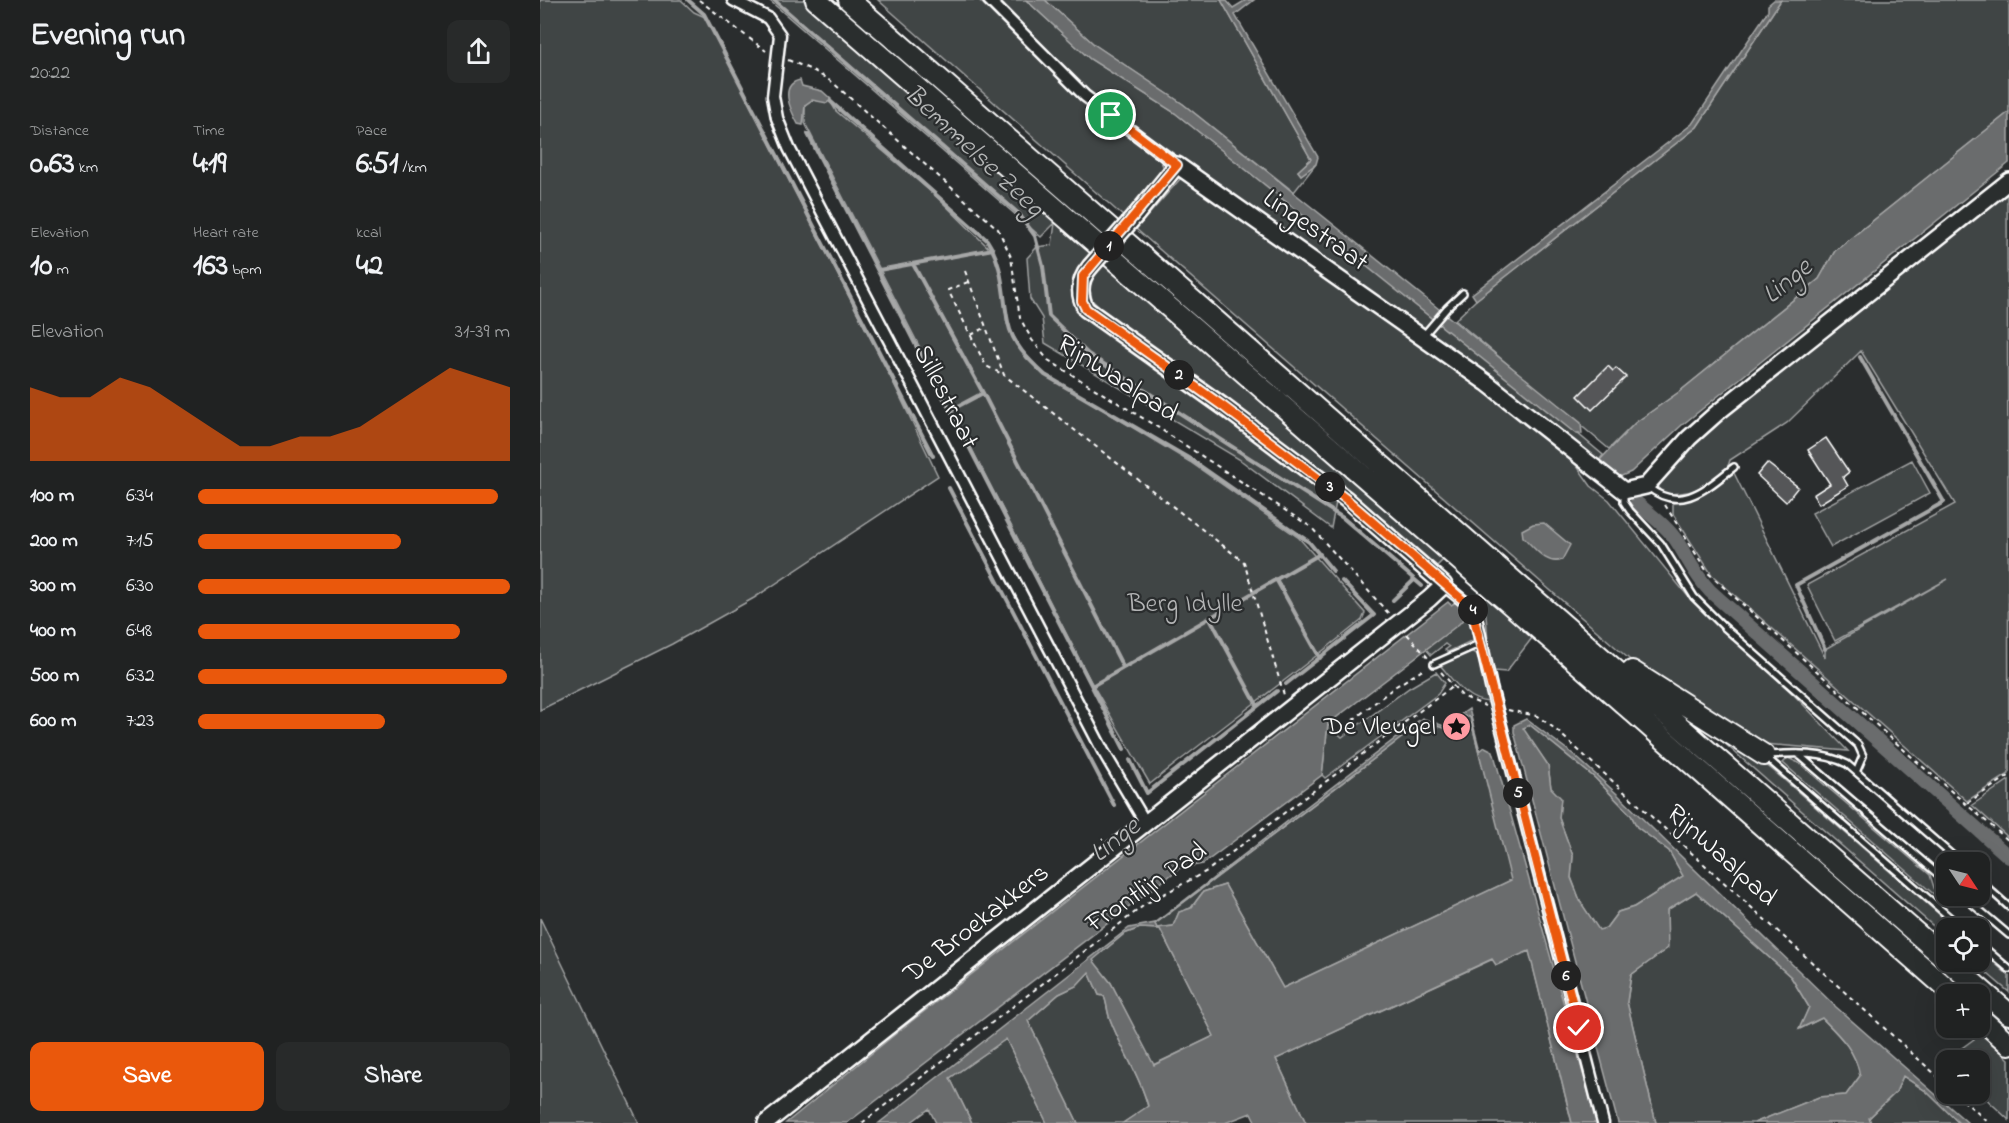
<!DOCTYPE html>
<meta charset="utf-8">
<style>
body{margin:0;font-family:"Indie Flower",sans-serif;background:#282a2a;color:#f1f3f6;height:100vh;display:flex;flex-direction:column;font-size:22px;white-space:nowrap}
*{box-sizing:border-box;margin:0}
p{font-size:20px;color:#a2a4a5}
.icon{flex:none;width:33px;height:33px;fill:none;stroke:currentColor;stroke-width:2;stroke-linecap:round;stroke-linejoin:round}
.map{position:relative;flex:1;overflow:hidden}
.side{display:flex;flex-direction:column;background:#202222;width:540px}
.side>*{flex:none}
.needle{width:39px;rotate:125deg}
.buttons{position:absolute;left:1396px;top:852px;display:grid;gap:12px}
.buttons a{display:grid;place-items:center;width:54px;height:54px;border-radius:12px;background:#202222;box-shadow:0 6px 24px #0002,0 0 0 2px #3d3f40;font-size:30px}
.pin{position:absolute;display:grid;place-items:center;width:51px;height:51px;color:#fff;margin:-26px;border:3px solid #fff;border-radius:50%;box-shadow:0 2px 6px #0007}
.km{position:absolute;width:30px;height:30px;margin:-15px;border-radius:50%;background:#222;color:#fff;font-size:16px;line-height:30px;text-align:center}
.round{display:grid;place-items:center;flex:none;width:63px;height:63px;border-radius:12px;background:#282a2a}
.head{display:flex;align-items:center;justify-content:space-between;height:102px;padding:0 30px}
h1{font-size:33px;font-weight:800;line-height:45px}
.figures{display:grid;grid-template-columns:repeat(3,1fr);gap:9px;height:102px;padding:6px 30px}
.figures div{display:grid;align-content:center}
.figures b{font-size:30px;font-weight:800}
.figures small{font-size:16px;font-weight:400}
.figures p{font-size:16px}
.chart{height:168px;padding:12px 30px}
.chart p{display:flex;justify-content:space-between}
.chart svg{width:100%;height:108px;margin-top:6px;fill:#ea580c;opacity:.7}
.cta{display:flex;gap:12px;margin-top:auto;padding:12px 30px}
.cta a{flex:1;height:69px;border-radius:12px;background:#ea580c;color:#fff;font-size:24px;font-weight:800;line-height:69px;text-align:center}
.cta a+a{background:#282a2a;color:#f1f3f6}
ul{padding:0 30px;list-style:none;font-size:20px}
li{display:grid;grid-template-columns:96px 72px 1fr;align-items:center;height:45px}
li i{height:15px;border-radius:8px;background:#ea580c}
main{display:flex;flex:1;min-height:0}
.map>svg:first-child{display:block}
.green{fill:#414445;stroke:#a0a2a2;stroke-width:1.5}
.water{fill:#6a6c6d;stroke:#a6a7a7;stroke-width:1.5;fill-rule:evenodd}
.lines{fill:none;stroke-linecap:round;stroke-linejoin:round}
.stream{stroke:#a6a7a7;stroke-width:4}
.canal{stroke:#6a6c6d;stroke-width:14}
.building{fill:#555758;stroke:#fff;stroke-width:1.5}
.lane-casing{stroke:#fff;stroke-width:10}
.street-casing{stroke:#fff;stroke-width:15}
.secondary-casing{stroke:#fff;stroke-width:20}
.highway-casing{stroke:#fff;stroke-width:24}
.path{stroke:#fff;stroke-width:2;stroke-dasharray:4.5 4.5;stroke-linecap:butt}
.lane{stroke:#2a2d2e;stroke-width:5}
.street{stroke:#2a2d2e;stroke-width:10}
.secondary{stroke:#2a2d2e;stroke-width:15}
.highway{stroke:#2a2d2e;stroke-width:20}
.secondary-bridge-casing{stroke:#fff;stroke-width:20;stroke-linecap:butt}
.secondary-bridge{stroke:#2a2d2e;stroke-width:15}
.route-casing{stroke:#fff;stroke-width:12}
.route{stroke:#ea580c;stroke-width:8}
.labels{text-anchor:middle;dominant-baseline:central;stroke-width:4.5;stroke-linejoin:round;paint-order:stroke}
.street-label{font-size:27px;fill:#fff;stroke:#2a2d2e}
.park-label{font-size:27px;fill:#b3b4b5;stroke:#2a2d2e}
.poi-label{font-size:27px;fill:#fff;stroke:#2a2d2e;text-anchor:end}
.water-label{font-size:28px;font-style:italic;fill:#b4b6b6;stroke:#2a2d2e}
</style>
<main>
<section class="side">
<div class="head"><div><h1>Evening run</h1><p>20:22</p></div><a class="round"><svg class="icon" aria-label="share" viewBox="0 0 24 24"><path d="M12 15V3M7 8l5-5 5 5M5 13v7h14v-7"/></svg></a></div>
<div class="figures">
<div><p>Distance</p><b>0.63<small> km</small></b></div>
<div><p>Time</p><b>4:19</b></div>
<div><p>Pace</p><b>6:51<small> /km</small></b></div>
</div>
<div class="figures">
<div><p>Elevation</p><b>10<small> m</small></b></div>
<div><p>Heart rate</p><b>163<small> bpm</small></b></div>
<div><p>kcal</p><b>42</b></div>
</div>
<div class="chart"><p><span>Elevation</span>31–39 m</p>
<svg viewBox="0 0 160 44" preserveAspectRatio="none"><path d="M0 44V14L10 18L20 18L30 10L40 14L50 22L60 30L70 38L80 38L90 34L100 34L110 30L120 22L130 14L140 6L150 10L160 14V44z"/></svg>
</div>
<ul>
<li><b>100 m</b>6:34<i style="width:96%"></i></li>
<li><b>200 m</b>7:15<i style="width:65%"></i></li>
<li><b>300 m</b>6:30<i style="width:100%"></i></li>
<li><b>400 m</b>6:48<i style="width:84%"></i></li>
<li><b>500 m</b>6:32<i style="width:99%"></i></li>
<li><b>600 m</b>7:23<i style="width:60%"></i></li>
</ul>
<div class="cta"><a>Save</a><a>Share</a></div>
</section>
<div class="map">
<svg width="1469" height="1123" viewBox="0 0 1469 1123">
<rect width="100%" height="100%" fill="#2a2d2e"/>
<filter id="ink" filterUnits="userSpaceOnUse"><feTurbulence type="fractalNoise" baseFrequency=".0167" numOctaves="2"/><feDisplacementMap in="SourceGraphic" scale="12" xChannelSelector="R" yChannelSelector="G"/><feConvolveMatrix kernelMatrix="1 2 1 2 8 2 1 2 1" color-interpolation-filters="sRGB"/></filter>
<g filter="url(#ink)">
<path class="green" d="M0 0H141L154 12 165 17 355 386 398 476 214 598 132 644 0 710Z
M229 0H263L553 254 541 267 547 318 797 497 791 528 699 459 505 343 502 318 490 299 487 258 497 247 512 245 515 223 501 237Z
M338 0H439L534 94 618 157 623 166 622 172 584 217Z
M459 0H486L550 59 635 113 1006 407 1063 455 1058 462 971 393 564 104 547 90Z
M505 0H681L771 159 758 171 761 175 776 164 754 192 643 104 555 45Z
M1241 0H1469V112L1295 251 1279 279 1139 392 1095 423 1069 449 915 320 936 300 1157 127Z
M272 100 290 101 296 111 396 196 453 252 460 270 467 324 486 358 505 375 650 462 759 538 825 613 822 620C752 676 680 728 610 784L551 682 265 123V105Z
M641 178 647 179 955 395 1025 449 1051 486 1069 500 1151 600 1254 695 1308 751 1224 744 1120 686 596 229Z
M1467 190 1469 774 1427 801 1172 575 1133 514V503L1158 497 1194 473 1285 658V649L1408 579 1295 641 1267 585 1415 504 1321 351 1247 423 1190 460C1185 484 1141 499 1120 492L1117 479 1157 437Z
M562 262 903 560 897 566 844 520 559 307 552 300 548 278Z
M1372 460 1390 493 1291 547 1272 513Z
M942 594 992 638 966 672 954 671C944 646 950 619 942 594Z
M929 613 932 617 933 640 908 652 905 650 909 647 905 644 891 655 886 649Z
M931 651 939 656 949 702C926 701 913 680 900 665Z
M896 672 905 683 898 694 785 778 782 775 788 724 802 737 869 688Z
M923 716 930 717 972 880 743 988 685 885 663 892 651 908 639 912 633 926 617 928 615 924 884 721 903 728 917 722Z
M990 725 1055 778 1091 815 1097 827 1129 851 1143 876 1094 907 1078 912 1066 928 1059 931 1041 903 1031 877 1033 856 1019 818 1020 798 1011 788 1008 765 982 728Z
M1167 728 1204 747 1235 772 1415 928H1407V938Z
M1248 758 1259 763 1390 875 1397 897 1243 763Z
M1469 780V838L1432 805Z
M1156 892 1251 977 1269 1007 1260 1029 1282 1018C1300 1036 1316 1051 1320 1076L1306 1095 1279 1097 1214 1123H1116L1087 1002 1091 975 1127 948V910Z
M0 918 99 1123H0Z
M600 928 620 929 674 1036 613 1065 571 983 552 960 584 934Z
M989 950 1032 1123H766L736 1059 953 959 957 965Z
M1440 950 1469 976V992L1434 962H1440Z
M549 972 559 995 564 996C567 1003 567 1011 570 1019 581 1049 600 1075 608 1107L583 1123H538L488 1021 519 994 536 986Z
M1441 1034 1469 1059V1120L1440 1093V1060H1407V1064L1404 1061Z
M466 1039 507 1123H432L410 1078Z
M1363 1076 1386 1091 1419 1123H1331L1329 1118 1356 1092Z"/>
<path class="water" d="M486 0H505L555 45 643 104 1015 402 1041 423 1042 434H1036L635 113 550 59Z
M681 0H686L693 8 706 0H714L695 15 778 157 776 164 761 175 758 171 771 159Z
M1234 0H1241L1157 127 936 300 932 294 1152 124 1228 11V5Z
M260 80 262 86 282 91 291 99 287 103 272 100 265 105 263 125 258 124C251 111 238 85 260 80Z
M1469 112V163L1142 425 1091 472 1077 478 1058 462 1095 423 1139 392 1279 279 1295 251Z
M1004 523 1030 545 1022 560C1006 566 994 547 983 537L982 530 993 524Z
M908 602 911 605 916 602 929 613 919 624 788 724 782 775 663 864 640 868 307 1123H246L364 1027Z
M929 709 940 751 945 747 953 751 1057 1123H1032L989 951 956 965 952 959 736 1059 766 1123H716L711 1113 685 1123H583L608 1106C600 1075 581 1049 570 1019 567 1011 567 1003 564 996L559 995 549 972 536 986 519 994 488 1021 538 1123H507L466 1039 410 1078 432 1123H396L389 1109 370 1123H339L589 928 615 923 882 718 904 726ZM923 716 930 717 971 880 743 988 685 885 663 892 651 908 639 912 633 926 617 928 615 924 884 721 903 728 917 722ZM600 928 620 929 674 1036 614 1065 571 983 553 960 584 934Z
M986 719 1033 754 1076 793 1296 1007 1428 1123H1419L1386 1091 1363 1076 1356 1092 1329 1118 1331 1123H1214L1279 1097 1306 1095 1320 1076C1316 1051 1300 1036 1282 1018L1259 1029 1269 1007 1251 977 1156 892 1127 910 1128 948 1091 975 1087 1002 1116 1123H1078L974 732V725ZM990 725 1055 778 1091 815 1097 827 1129 851 1143 876 1094 907 1078 912 1066 928 1059 930 1041 903 1031 878 1033 856 1019 818 1021 798 1011 788 1008 765 983 728Z"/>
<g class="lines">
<path class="stream" d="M148 0 164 14 393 456
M234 0 479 214 495 236 503 266 509 316 548 354 803 518 882 586
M290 101 447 240C464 266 462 292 468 322 472 344 489 360 505 375L650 459 769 542 793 571
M268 134 389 371
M373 264 443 393 583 667
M339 270 453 249
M394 381 416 420
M411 410 443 393
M421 431 584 749
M409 488 574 805
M736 579 780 658
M853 600 874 580
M670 618 717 705
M1285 649 1256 585 1404 502 1320 357
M746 684 834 615 802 581
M552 686 780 554
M590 760 607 793 737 691"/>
<path class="canal" d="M1097 503C1111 515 1128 527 1138 543 1149 561 1156 576 1170 591L1469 857"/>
</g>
<path class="building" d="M1068 366 1073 371 1076 368 1086 377 1052 410 1038 396Z
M1286 438 1309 472 1303 477 1308 486 1279 504 1273 495 1290 484 1268 450Z
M1227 463 1258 487 1246 502 1217 475Z"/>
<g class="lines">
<defs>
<path id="lane" d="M883 336 907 308 923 293
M1108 487C1141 514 1167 488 1194 467
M1084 493V502L1090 511 1121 544 1154 597 1183 626 1318 745 1323 756 1317 770
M894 664 941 643
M1258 754 1407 882
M1228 755C1255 753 1283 752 1307 764L1420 862
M1227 758 1422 928
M1440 881 1469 907
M1423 896 1469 935
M1440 944 1469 969"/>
<path id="street" d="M193 0 228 18 240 35 233 96 237 118 249 148 563 751 605 822
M449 0 545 96 637 165
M904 585 931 607 936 617 951 687 1063 1123"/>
<path id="secondary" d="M596 215 637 165 947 383 1084 491 1106 486 1149 438 1177 413 1469 181
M226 1123 889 599 904 585 806 499 684 407 546 309C538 294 539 280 550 267"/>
<path id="highway" d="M276 0 1008 637 1413 994
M309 0 1407 960
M1092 671 1224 755
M1409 962 1469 1014
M1440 1018 1469 1044"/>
</defs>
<use href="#lane" class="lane-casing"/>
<use href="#street" class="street-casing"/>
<use href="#secondary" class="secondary-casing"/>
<use href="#highway" class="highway-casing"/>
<path class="path" d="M159 0 226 51
M248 60 274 71 292 82 458 229 471 257 480 318 492 340 508 360 614 425 771 527 849 614
M425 271 464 375 704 562 744 695
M428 282 408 290 446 366 464 375
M431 335 445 328
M1125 505 1168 573 1383 767 1469 841
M867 634 889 659
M901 672 922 696 945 706
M968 710 997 716 1014 728 1407 1085
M813 720 856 686 886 668
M1427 803 1469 776
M1416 1094 1449 1123
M322 1123 607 903 667 871 913 686"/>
<use href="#lane" class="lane"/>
<use href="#street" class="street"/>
<use href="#secondary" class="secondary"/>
<use href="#highway" class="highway"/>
<defs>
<path id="secondary-bridge" d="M550 267 596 215"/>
</defs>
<use href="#secondary-bridge" class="secondary-bridge-casing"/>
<use href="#secondary-bridge" class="secondary-bridge"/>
</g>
</g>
<g class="lines" filter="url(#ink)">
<defs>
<path id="route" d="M571 115 637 165 543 276 542 301 546 309 684 407 806 499 931 607 1039 1028"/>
</defs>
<use href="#route" class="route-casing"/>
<use href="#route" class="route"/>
</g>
<defs>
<symbol id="sight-disc" viewBox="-11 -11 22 22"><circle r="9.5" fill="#ff9aa2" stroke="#2a2d2e"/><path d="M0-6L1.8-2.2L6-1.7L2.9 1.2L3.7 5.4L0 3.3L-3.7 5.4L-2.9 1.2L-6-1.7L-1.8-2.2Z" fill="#111"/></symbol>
</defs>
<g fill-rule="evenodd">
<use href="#sight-disc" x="900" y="710" width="33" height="33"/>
</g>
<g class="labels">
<g class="street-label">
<text transform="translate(775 231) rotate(35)">Lingestraat</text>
<text transform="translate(577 379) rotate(33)">RijnWaalpad</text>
<text transform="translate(405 397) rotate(63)">Sillestraat</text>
<text transform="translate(1181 856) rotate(42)">RijnWaalpad</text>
<text transform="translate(607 888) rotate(-34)">Frontlijn Pad</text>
<text transform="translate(437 924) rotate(-38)">De Broekakkers</text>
</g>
<g class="park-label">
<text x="645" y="604">Berg Idylle</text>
</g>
<g class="poi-label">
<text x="896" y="727">De Vleugel</text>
</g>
<g class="water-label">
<text transform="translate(433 152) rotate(43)">Bemmelse Zeeg</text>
<text transform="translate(1248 282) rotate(-39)">Linge</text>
<text transform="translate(576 841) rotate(-38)">Linge</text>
</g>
</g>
</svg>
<div class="buttons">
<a><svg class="needle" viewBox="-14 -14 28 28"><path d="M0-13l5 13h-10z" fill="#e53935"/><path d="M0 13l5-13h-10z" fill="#a2a4a5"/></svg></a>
<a><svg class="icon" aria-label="locate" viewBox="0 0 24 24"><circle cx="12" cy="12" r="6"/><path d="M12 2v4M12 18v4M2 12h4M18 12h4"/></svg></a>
<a>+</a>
<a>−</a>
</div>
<div class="pin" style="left:571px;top:115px;background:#1e9e55"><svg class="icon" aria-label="arrive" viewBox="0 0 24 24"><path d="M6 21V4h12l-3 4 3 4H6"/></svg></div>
<div class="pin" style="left:1039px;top:1028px;background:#d93025"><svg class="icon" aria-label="check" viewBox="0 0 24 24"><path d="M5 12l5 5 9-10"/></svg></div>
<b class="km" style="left:569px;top:246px">1</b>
<b class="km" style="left:639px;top:375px">2</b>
<b class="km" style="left:790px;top:487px">3</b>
<b class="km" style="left:933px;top:610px">4</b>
<b class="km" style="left:978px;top:793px">5</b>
<b class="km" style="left:1026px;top:976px">6</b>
</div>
</main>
